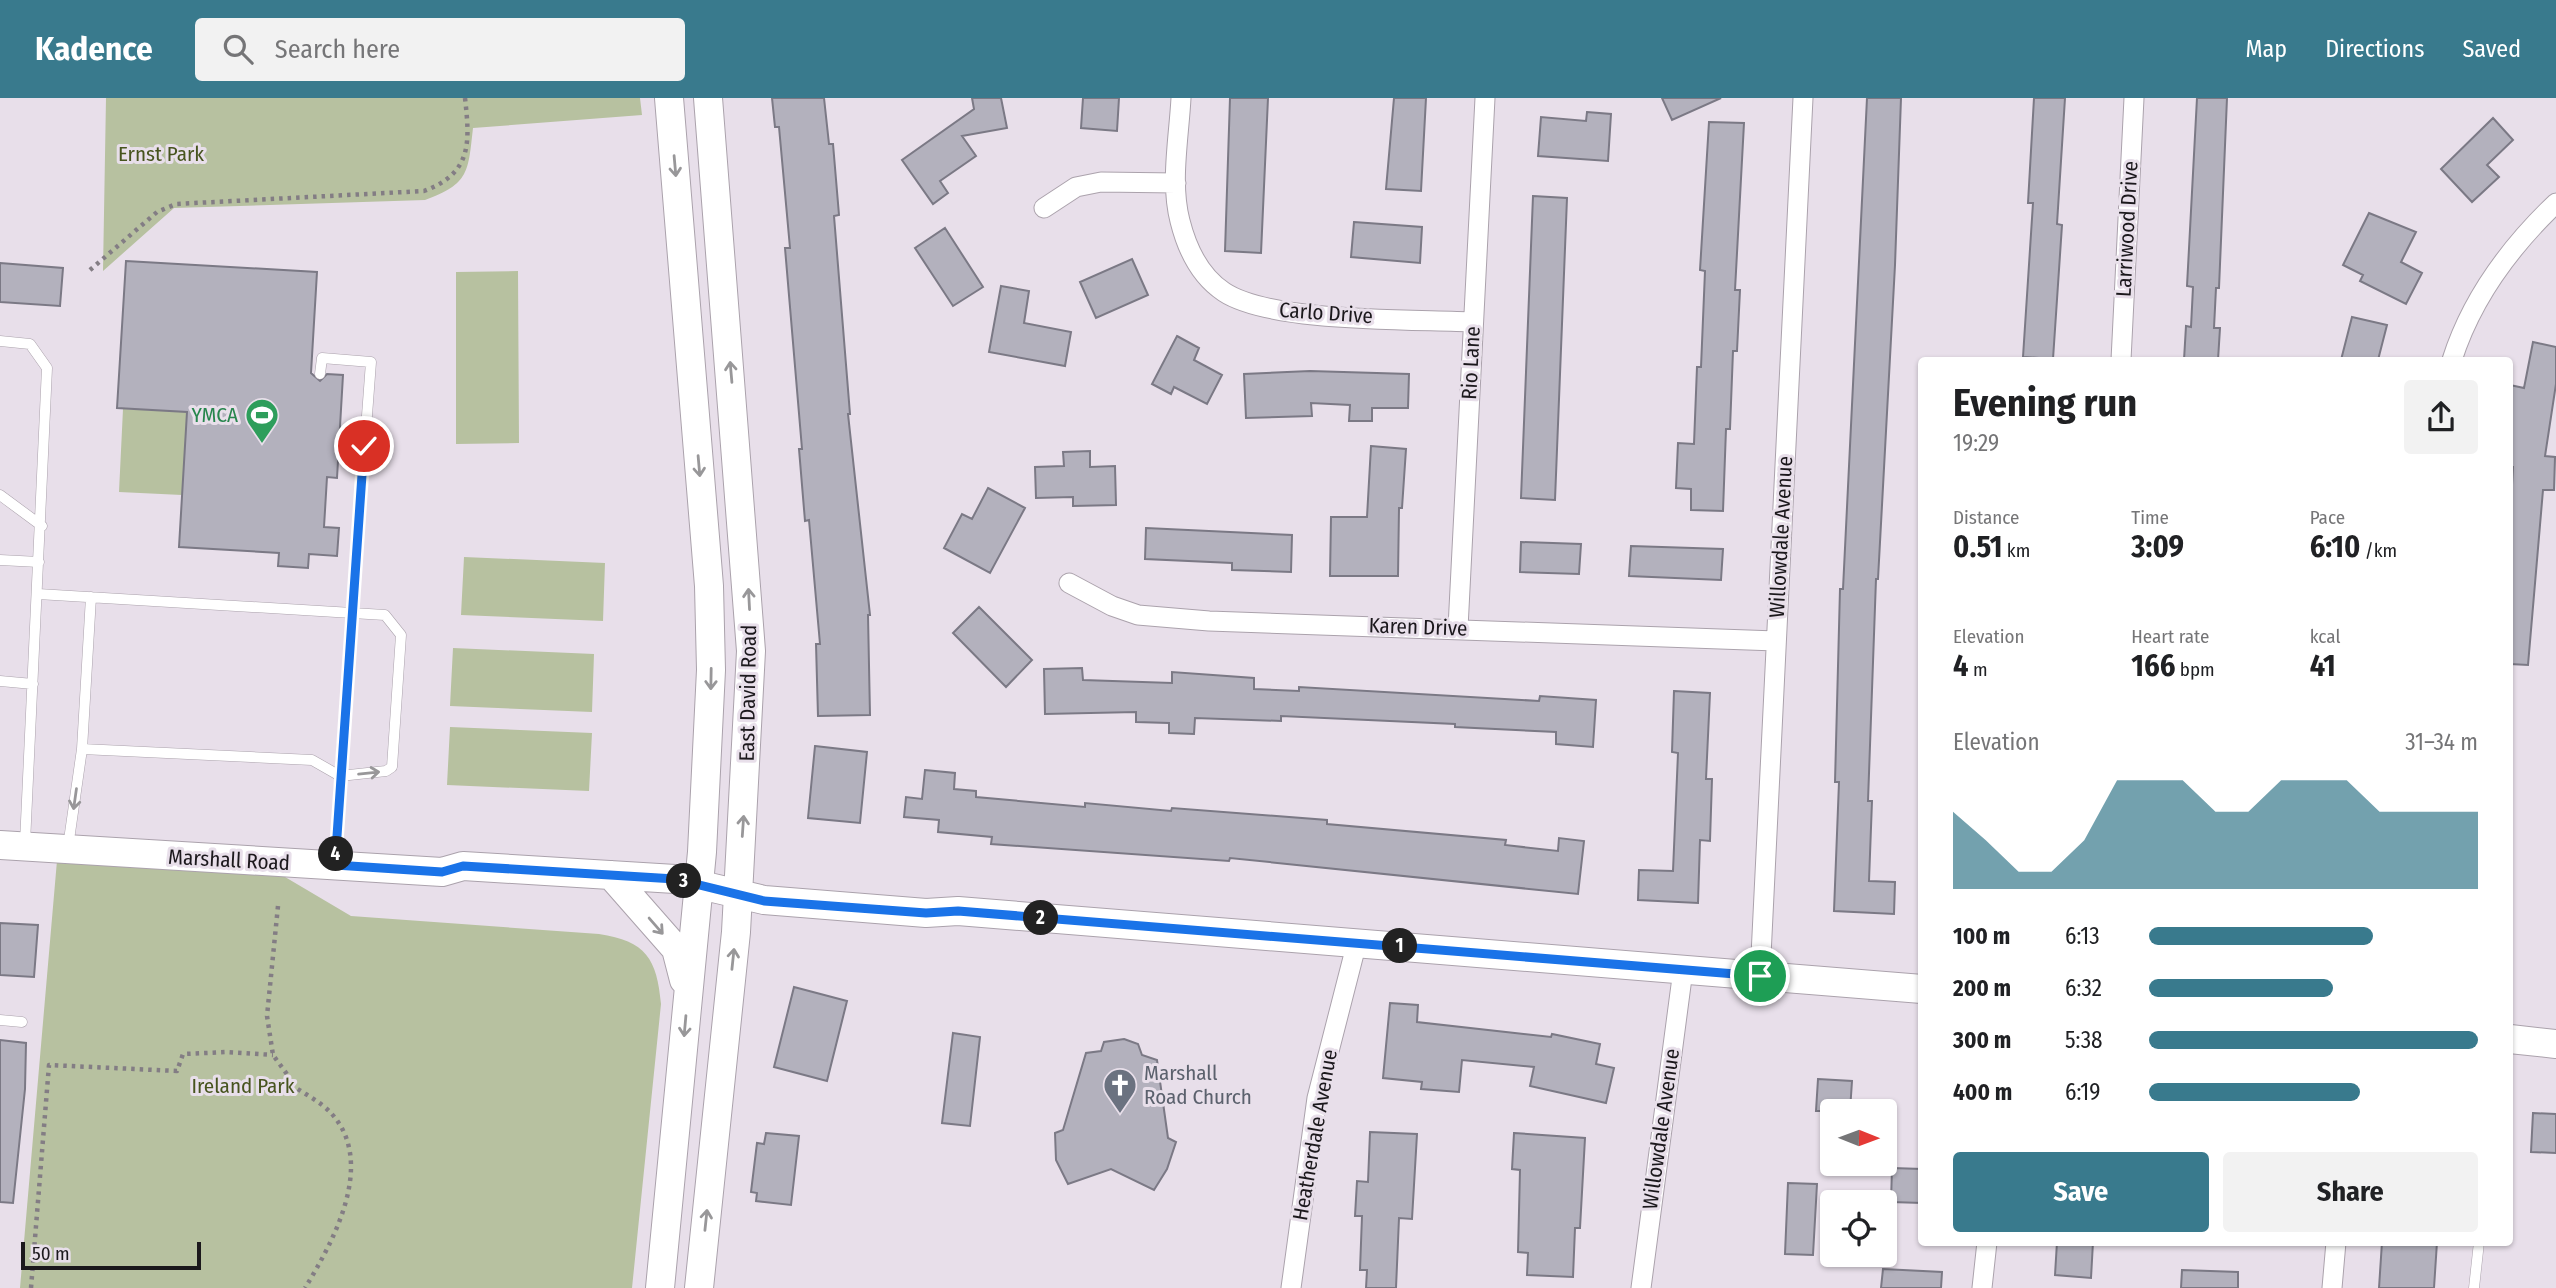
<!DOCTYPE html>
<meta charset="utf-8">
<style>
body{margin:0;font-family:"Fira Sans Condensed",sans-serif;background:#f2f2f2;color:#202124;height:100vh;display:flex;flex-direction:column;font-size:26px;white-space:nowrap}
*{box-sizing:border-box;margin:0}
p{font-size:23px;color:#757577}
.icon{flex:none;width:38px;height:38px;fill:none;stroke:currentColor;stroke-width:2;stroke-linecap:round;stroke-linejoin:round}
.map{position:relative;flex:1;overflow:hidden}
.panel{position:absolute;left:1918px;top:259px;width:595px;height:889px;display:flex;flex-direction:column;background:#fff;border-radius:7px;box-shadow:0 2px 5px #0004}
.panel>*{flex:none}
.needle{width:46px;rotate:91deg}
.fabs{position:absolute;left:1820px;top:1001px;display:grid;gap:14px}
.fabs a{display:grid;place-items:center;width:77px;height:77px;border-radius:7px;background:#fff;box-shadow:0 2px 5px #0004;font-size:35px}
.scale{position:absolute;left:21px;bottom:18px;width:180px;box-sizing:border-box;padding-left:7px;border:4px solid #1b181c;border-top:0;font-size:19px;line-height:24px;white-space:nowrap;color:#1b181c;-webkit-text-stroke:5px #e8dfea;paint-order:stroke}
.pin{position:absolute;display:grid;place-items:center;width:60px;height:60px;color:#fff;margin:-30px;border:4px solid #fff;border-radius:50%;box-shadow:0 2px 7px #0007}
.km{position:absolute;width:35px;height:35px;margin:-18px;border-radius:50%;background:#222;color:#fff;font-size:19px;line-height:35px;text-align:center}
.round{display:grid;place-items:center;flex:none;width:74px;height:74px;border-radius:7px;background:#f2f2f2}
.summary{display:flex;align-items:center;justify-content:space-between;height:119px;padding:0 35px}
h1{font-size:38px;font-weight:700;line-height:52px}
.figures{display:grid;grid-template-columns:repeat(3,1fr);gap:10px;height:119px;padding:7px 35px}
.figures div{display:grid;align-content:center}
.figures b{font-size:30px;font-weight:700}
.figures small{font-size:19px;font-weight:400}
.figures p{font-size:19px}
.chart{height:196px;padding:14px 35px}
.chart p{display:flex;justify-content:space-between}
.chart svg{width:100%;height:126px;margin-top:7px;fill:#397a8d;opacity:.7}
.cta{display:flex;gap:14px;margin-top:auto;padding:14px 35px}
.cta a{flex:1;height:80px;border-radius:7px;background:#397a8d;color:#fff;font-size:28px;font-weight:700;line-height:80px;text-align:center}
.cta a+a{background:#f2f2f2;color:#202124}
ul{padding:0 35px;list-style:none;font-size:23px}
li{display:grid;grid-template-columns:112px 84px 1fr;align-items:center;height:52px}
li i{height:18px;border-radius:9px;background:#397a8d}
header{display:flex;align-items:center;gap:42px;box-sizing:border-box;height:98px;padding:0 35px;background:#397a8d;color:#fff}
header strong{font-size:33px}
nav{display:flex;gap:38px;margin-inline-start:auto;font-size:24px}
.search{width:490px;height:63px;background:#f2f2f2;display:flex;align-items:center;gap:18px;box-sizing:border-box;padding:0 24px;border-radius:7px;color:#757577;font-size:26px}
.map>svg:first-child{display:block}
.green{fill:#b7c1a0}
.building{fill:#b3b1bd;stroke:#7b7985;stroke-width:2}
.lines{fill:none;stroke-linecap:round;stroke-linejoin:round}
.lane-casing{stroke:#aba2ac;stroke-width:11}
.street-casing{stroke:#aba2ac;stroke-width:21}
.secondary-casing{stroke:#aba2ac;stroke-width:30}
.path{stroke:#837d84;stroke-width:4.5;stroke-dasharray:3.5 5;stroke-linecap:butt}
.lane{stroke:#fff;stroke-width:10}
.street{stroke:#fff;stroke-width:19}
.secondary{stroke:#fff;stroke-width:28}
.oneway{stroke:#989799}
.route-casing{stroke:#fff;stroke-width:14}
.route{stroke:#1a73e8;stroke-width:9}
.labels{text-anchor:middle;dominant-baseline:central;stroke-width:6;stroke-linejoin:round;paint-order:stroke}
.park-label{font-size:21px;fill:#47541e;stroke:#e8dfea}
.street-label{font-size:21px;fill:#1b181c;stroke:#e8dfea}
.leisure-label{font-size:21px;fill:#27864d;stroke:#e8dfea;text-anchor:end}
.worship-label{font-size:21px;fill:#5b616d;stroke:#e8dfea;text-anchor:start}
</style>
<header>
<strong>Kadence</strong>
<div class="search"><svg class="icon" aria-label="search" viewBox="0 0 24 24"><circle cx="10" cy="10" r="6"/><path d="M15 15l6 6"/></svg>Search here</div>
<nav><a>Map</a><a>Directions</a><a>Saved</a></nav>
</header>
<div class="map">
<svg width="2556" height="1190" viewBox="0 0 2556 1190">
<rect width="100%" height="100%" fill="#e8dfea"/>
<path class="green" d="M106 0H640L642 17 473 30C468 73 470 86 425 102L174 110 103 173Z
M518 173 519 345 456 346V174Z
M123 311 187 314 182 397 119 394Z
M464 459 605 465 603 523 461 517Z
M453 550 594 556 592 614 450 608Z
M450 629 592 635 589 693 447 687Z
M58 751 258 763 351 818 599 836C646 843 657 861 661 906L632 1190H20Z"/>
<path class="building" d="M772 0H824L829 46H833L839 117 834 118 850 316H848L870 517H868L870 617 818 618 816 546H820L809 422 805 423 799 351H802L785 150H790L779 29H775Z
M972 0H1001L1007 30 962 38 976 58 940 83 948 95 933 106 902 62 974 11Z
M1083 0H1119L1117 33 1081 30Z
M1230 0H1268L1261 155 1225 153Z
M1394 0H1426L1421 93 1386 91Z
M1662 0H1721L1672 22Z
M1867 0H1901L1895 167 1878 481H1876L1868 703H1872L1869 783 1895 784 1894 816 1834 813 1839 684H1835L1840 491H1843Z
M2034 0H2065L2057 126 2062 127 2053 261 2023 259 2033 105H2028Z
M2197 0H2227L2219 190H2216L2214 230H2220L2218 262H2184L2186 228 2191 229 2193 189 2187 188Z
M1587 14 1611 16 1608 63 1538 58 1541 19 1586 23Z
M2493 20 2513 42 2487 67 2499 79 2472 104 2441 71Z
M1709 24 1744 25 1735 192H1740L1737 253H1733L1730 331H1726L1723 413 1691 412V391L1676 390 1678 345 1694 346 1697 269H1701L1705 173 1700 172Z
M1533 98 1567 100 1555 402 1521 400Z
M2369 115 2416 134 2401 164 2422 175 2406 206 2360 183 2363 177 2343 167Z
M1354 124 1422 129 1420 165 1351 159Z
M945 130 983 189 953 208 915 150Z
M1132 161 1148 197 1096 220 1080 184Z
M126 163 317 174 311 275 320 283 327 276 343 277 337 380 327 379 324 429 339 430 337 458 309 456 308 470 278 468 279 455 179 449 187 314 117 310Z
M0 165 63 170 60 208 0 204Z
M1001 188 1029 193 1024 225 1071 234 1065 268 989 254Z
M2352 219 2387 227 2378 262H2341Z
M1177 238 1199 250 1194 262 1222 277 1207 306 1174 289 1171 296 1152 286Z
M2533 244 2556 249V286L2545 358 2555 359 2554 392H2543L2528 567 2510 566V422L2513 369H2510V287L2524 290Z
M1310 273 1409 276 1408 310H1372V323H1349L1350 307 1311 305 1312 318 1246 320 1244 276Z
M1371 348 1406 351 1402 410H1399L1398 478H1330L1331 419H1367Z
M1090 353V369L1115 368 1116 407 1073 408V399L1036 400 1035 369 1064 368 1063 354Z
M988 390 1025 410 990 475 944 450 962 416 972 421Z
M1146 430 1292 437 1291 474 1232 472V465L1145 461Z
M1521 444 1581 446 1579 476 1520 474Z
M1631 448 1723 451 1721 482 1629 478Z
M979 509 1032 562 1006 589 953 535Z
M1082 570 1083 582 1172 585V574L1254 580V591L1299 593V589L1539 603 1540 598 1596 602 1593 649 1556 646V634L1455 629V626L1281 618V623L1195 620 1194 636 1169 635V625L1136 624V614L1045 616 1044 571Z
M1674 593 1710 595 1706 681H1712L1710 743 1700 742 1698 805 1638 802 1639 772 1673 773 1678 655 1672 654Z
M815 648 867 654 860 725 808 720Z
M925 672 955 675 954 691 976 693V699L1085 709V705L1171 713 1172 710 1327 722V726L1506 742 1505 747 1558 753 1559 740 1584 743 1578 796 1230 760 1229 763 991 746 992 739 938 734 939 722 904 719 906 699 922 701Z
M0 825 38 827 34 879 0 877Z
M794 889 847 903 827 983 774 969Z
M1390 905 1418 907 1417 924 1551 939 1552 936 1600 946 1596 966 1614 970 1606 1005 1530 988 1534 969 1462 962 1459 994 1421 991 1422 984 1383 980Z
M953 935 980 939 970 1028 942 1025Z
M1124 941 1138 946 1142 957 1157 962 1168 1040 1176 1044 1167 1071 1154 1092 1111 1071 1068 1086 1056 1062 1055 1035 1063 1032 1086 955 1101 953 1104 944Z
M0 942 26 945 25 991 13 1105 0 1104Z
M1818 981 1852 983 1850 1013H1816Z
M2533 1015 2556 1016V1055L2531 1054Z
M1370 1034 1417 1036 1412 1121 1399 1120 1396 1190H1366L1367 1172H1360L1362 1118H1355L1357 1083 1368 1084Z
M766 1035 799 1038 791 1107 756 1103 757 1095 751 1094 757 1045 764 1046Z
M1514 1035 1585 1040 1580 1130H1575L1573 1179 1527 1177 1528 1155 1518 1154 1520 1072 1512 1071Z
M1892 1070 1922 1071V1105L1891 1104Z
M1788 1085 1817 1086 1813 1157 1785 1156Z
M2057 1144H2093L2091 1180 2055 1177Z
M2382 1144H2437L2434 1190H2379Z
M1883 1171 1942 1174 1941 1190H1881Z
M2182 1172 2238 1174V1190H2181Z"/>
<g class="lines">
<defs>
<path id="lane" d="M0 243 30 246 47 270 25 745
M0 397 42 428
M0 462 39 464
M38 496 385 517 401 537 392 669 386 673 340 678 335 767
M0 583 33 586
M82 651 312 662 340 678 371 264 322 260 320 276
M68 749 82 651 91 499
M0 922 22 924
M2474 1190 2479 1144"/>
<path id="street" d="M1181 0C1179 39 1170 85 1180 123 1187 151 1200 178 1224 194 1271 225 1413 221 1473 224
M1044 110 1076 89 1101 84 1176 85
M2121 262 2134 0
M2452 262C2471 202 2511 148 2556 105
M1069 485 1112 508 1138 517 1209 523 1776 543
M1458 530 1485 0
M1760 878 1803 0
M1291 1190 1317 1000 1357 844
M1641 1190 1683 872
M1982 1190 1987 1144
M2332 1190 2336 1144"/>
<path id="secondary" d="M0 747 442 774 463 768 675 781 764 802 926 815 958 813 1922 891
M611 777 676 851 684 882
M2510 941 2556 946
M660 1190 702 754 711 572 709 488 669 0
M699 1190 736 834 751 553 708 0"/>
</defs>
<use href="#lane" class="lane-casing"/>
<use href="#street" class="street-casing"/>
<use href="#secondary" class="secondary-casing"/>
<path class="path" d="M90 172 157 114 176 106 424 93C472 75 470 45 465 0
M278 808 267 918 273 957 289 979 287 984C301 994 320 1003 331 1015 377 1065 333 1144 305 1190
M31 1190 49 967 177 973 183 956 227 954 273 957"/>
<use href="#lane" class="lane"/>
<use href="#street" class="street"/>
<use href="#secondary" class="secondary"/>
</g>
<defs><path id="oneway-shaft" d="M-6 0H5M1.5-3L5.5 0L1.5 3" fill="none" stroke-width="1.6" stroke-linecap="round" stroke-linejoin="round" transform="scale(1.75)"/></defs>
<g class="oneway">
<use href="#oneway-shaft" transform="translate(675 68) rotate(85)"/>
<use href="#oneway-shaft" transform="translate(731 274) rotate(-95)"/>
<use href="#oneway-shaft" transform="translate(699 368) rotate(85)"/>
<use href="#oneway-shaft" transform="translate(749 501) rotate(-93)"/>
<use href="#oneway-shaft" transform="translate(711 581) rotate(91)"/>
<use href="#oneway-shaft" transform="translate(369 675) rotate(-6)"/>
<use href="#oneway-shaft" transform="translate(75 701) rotate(98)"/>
<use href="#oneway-shaft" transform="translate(743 728) rotate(-86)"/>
<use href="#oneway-shaft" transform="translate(656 828) rotate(49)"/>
<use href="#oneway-shaft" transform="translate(733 861) rotate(-84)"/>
<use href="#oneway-shaft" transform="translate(685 928) rotate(95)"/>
<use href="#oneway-shaft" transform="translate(706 1122) rotate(-84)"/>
</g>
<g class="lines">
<defs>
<path id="route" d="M364 348 335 767 442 774 463 768 675 781 764 803 926 815 958 813 1760 878"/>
</defs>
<use href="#route" class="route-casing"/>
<use href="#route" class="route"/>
</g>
<defs>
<symbol id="stadium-pin" viewBox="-11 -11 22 30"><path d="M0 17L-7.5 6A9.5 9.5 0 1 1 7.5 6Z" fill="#2e9e5b" stroke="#e8dfea"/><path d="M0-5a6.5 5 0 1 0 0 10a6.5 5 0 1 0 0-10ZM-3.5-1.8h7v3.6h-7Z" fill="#fff"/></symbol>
<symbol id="church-pin" viewBox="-11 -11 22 30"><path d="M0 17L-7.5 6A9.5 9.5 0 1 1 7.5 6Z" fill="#6b7280" stroke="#e8dfea"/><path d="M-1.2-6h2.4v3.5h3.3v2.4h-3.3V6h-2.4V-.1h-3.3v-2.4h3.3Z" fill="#fff"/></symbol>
</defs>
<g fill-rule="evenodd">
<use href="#stadium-pin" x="243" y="298" width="38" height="52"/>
<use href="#church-pin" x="1101" y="968" width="38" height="52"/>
</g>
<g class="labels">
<g class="park-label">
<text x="161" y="56">Ernst Park</text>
<text x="243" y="988">Ireland Park</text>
</g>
<g class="street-label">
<text transform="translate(2127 131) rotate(-87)">Larriwood Drive</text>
<text transform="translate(1326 215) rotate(4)">Carlo Drive</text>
<text transform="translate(1471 265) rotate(-87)">Rio Lane</text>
<text transform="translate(1781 439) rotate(-87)">Willowdale Avenue</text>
<text transform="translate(1418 529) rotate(2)">Karen Drive</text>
<text transform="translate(748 595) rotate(-89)">East David Road</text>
<text transform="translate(229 762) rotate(3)">Marshall Road</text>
<text transform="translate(1661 1031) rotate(-82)">Willowdale Avenue</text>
<text transform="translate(1315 1037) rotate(-80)">Heatherdale Avenue</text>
</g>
<g class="leisure-label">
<text x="238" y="317">YMCA</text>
</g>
<g class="worship-label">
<text x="1144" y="975">Marshall<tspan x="1144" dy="24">Road Church</tspan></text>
</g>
</g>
</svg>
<div class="fabs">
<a><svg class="needle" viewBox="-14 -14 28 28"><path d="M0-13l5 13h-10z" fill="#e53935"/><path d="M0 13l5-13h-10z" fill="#757577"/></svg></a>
<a><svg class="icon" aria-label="locate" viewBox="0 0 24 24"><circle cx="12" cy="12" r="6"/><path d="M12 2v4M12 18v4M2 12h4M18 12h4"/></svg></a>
</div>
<div class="scale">50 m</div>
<div class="pin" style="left:1760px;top:878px;background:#1e9e55"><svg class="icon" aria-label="arrive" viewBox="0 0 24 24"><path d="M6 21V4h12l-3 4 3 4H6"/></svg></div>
<div class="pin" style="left:364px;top:348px;background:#d93025"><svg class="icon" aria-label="check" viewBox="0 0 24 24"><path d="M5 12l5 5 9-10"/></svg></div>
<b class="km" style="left:1400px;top:848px">1</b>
<b class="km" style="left:1041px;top:820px">2</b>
<b class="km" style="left:684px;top:783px">3</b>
<b class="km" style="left:336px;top:756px">4</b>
<section class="panel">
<div class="summary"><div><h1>Evening run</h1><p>19:29</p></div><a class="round"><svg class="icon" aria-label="share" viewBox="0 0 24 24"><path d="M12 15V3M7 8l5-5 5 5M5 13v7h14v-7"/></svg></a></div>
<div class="figures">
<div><p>Distance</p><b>0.51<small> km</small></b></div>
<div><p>Time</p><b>3:09</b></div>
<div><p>Pace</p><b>6:10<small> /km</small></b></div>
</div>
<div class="figures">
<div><p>Elevation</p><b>4<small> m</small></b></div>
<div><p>Heart rate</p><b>166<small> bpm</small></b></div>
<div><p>kcal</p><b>41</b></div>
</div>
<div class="chart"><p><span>Elevation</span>31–34 m</p>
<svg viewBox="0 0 160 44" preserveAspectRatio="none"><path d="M0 44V17L10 27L20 38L30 38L40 27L50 6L60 6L70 6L80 17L90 17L100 6L110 6L120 6L130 17L140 17L150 17L160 17V44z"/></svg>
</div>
<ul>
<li><b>100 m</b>6:13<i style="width:68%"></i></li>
<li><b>200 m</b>6:32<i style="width:56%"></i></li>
<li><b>300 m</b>5:38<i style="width:100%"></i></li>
<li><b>400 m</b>6:19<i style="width:64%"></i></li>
</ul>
<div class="cta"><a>Save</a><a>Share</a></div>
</section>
</div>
